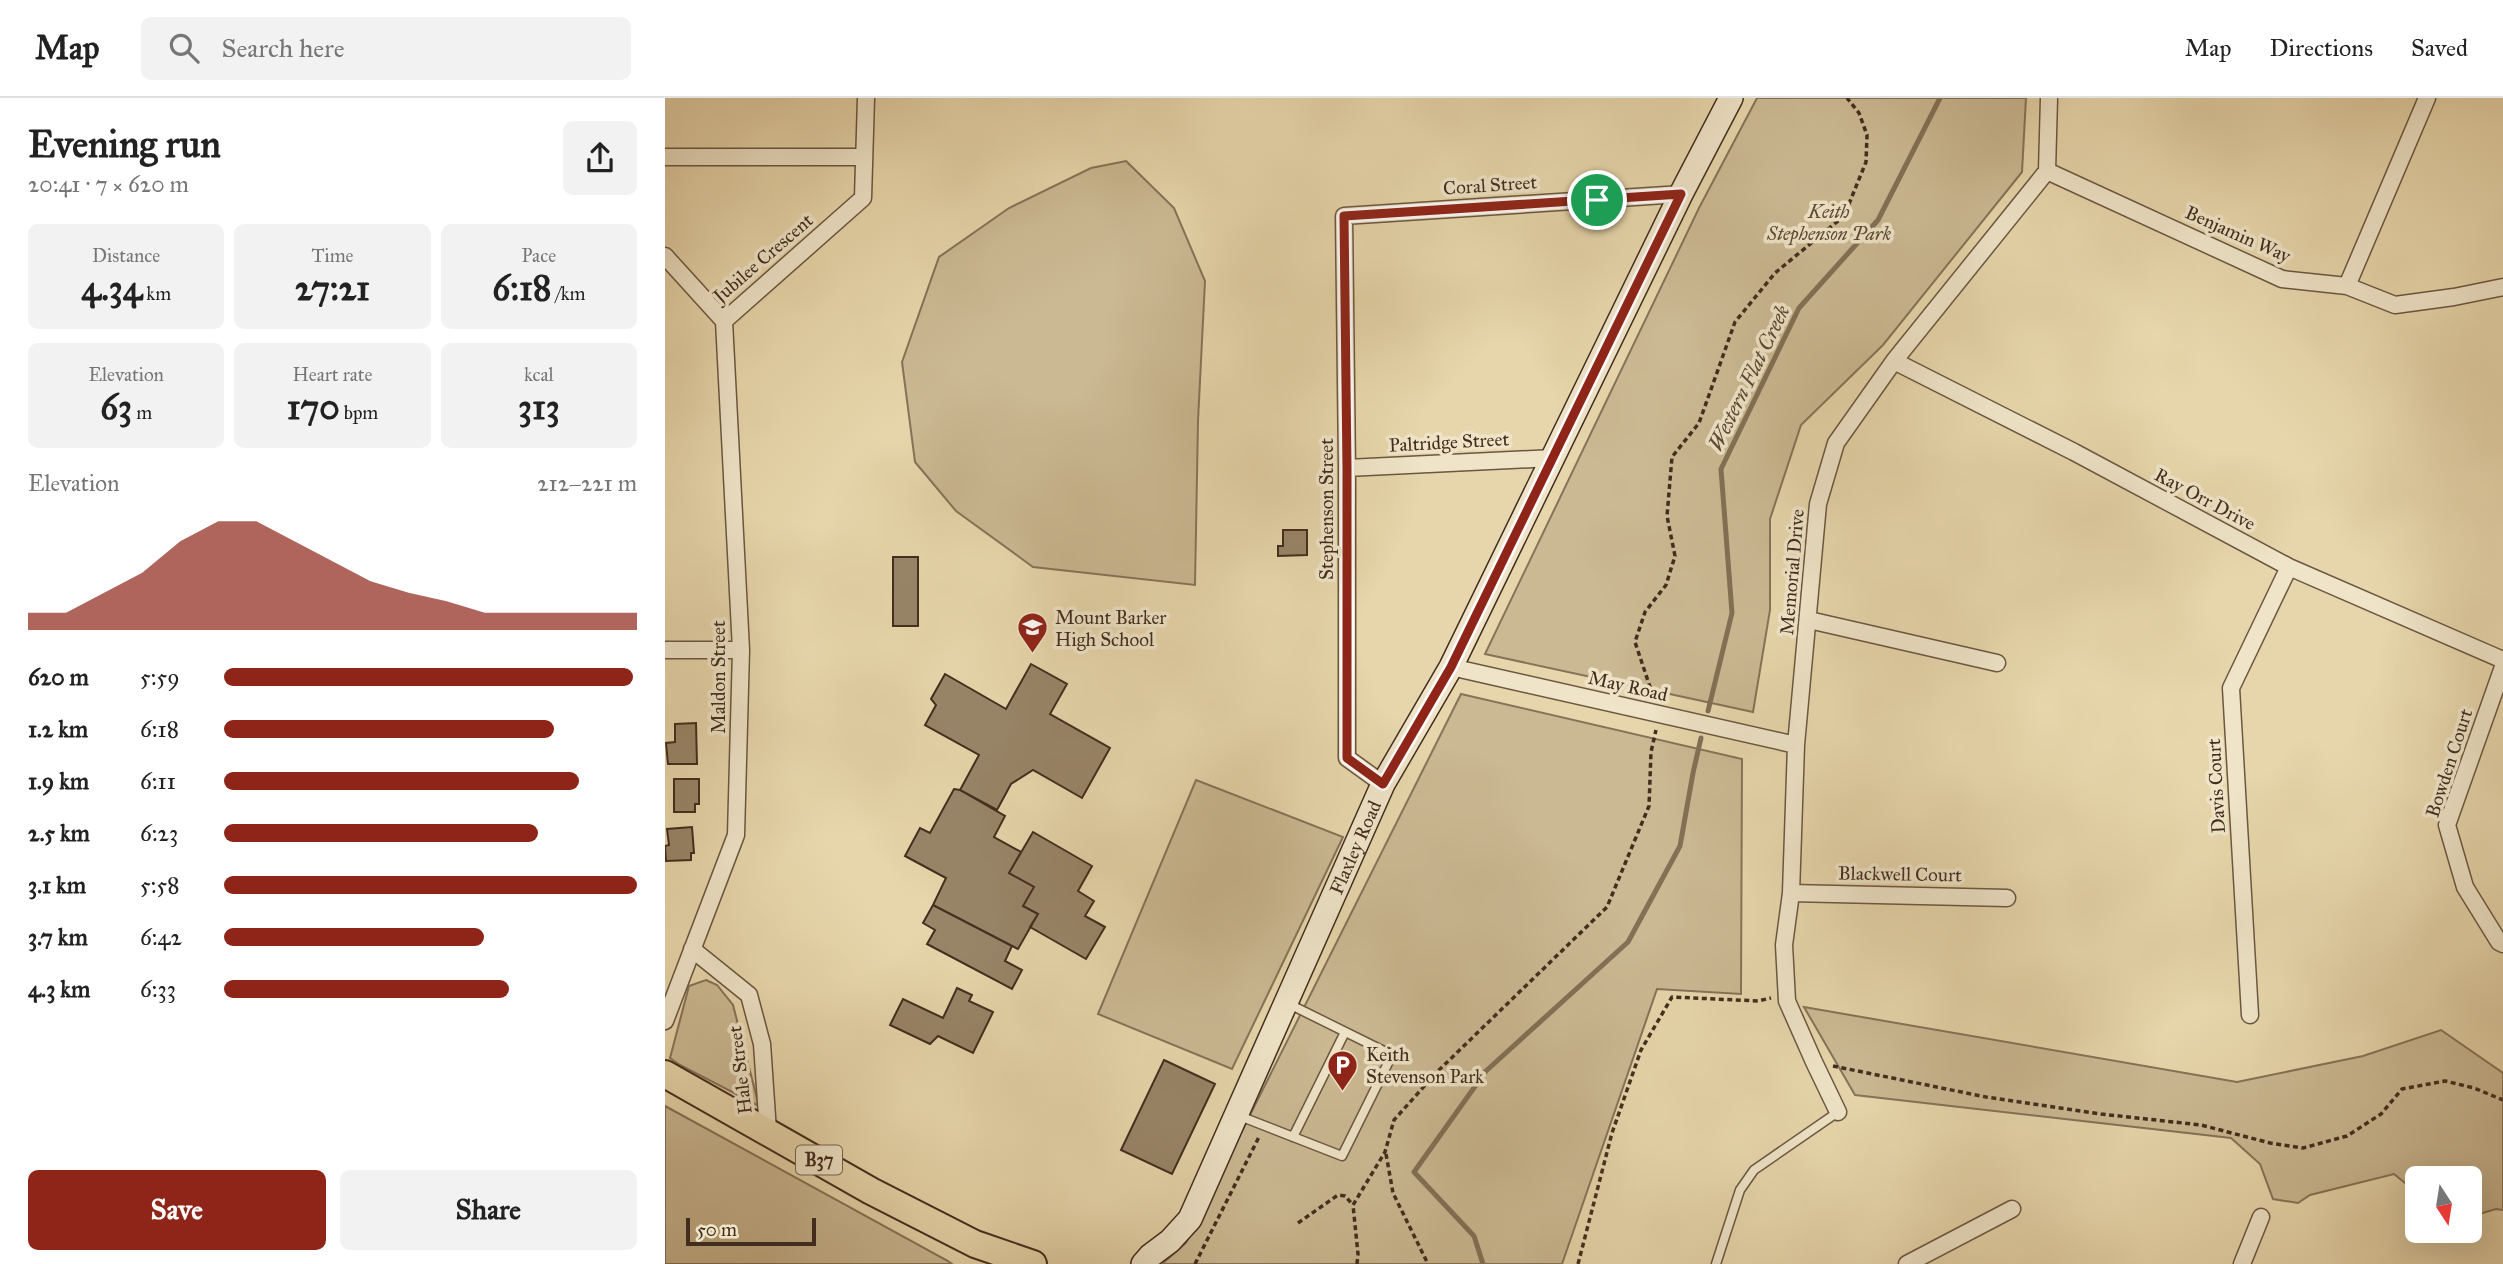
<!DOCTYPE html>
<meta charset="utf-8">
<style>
body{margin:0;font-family:"IM FELL Great Primer",serif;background:#f2f2f2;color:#222;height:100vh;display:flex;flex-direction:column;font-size:26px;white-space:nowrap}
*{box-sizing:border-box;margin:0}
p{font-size:23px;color:#767676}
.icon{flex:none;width:38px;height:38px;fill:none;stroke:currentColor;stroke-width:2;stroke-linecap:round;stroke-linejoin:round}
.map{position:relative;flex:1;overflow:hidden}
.sheet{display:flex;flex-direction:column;background:#fff;width:665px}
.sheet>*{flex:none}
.needle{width:46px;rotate:168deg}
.fabs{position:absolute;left:1740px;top:1068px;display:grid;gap:14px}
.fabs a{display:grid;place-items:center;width:77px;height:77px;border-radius:10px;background:#fff;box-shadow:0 7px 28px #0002;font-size:35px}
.scale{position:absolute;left:21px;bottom:18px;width:130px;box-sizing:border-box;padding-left:7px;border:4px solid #422d1f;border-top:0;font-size:19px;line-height:24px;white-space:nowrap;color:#422d1f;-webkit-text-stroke:5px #efe4c8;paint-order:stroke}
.pin{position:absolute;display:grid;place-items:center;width:60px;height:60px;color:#fff;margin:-30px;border:4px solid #fff;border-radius:50%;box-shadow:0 2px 7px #0007}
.round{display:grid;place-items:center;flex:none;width:74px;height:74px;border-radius:10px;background:#f2f2f2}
.overview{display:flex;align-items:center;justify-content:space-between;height:119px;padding:0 28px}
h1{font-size:38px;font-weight:800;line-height:52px}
.metrics{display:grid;grid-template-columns:repeat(3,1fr);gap:10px;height:119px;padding:7px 28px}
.metrics div{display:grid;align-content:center;border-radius:10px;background:#f2f2f2;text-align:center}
.metrics b{font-size:35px;font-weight:800}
.metrics small{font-size:19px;font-weight:400}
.metrics p{font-size:19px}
.chart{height:196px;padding:14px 28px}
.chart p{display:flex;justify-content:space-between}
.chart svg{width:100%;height:126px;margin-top:7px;fill:#8f2418;opacity:.7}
.primary-button{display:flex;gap:14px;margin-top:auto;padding:14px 28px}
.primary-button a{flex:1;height:80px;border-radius:10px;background:#8f2418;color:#fff;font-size:28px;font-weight:800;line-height:80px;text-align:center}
.primary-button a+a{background:#f2f2f2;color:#222}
ul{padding:0 28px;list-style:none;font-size:23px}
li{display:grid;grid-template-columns:112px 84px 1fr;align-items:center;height:52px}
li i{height:18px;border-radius:9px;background:#8f2418}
header{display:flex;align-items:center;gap:42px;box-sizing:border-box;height:98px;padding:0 35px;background:#fff;border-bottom:2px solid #e0e0e0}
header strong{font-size:33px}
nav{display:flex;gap:38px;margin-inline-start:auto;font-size:24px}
.search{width:490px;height:63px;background:#f2f2f2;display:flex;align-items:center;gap:18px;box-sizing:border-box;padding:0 24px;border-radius:10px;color:#767676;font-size:26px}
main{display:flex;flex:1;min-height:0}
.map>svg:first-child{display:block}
.green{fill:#cbb993;stroke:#867359;stroke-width:2}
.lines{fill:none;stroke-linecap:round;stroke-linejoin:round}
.stream{stroke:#837056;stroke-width:5}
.building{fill:#988568;stroke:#422d1f;stroke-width:2}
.service-casing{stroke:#6b5742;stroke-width:11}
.minor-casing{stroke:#6b5742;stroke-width:19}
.secondary-casing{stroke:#422d1f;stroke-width:26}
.primary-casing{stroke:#422d1f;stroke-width:30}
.path{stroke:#422d1f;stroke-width:3.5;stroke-dasharray:5 3.5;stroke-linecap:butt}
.service{stroke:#efe4c8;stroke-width:8}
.minor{stroke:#efe4c8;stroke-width:16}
.secondary{stroke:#efe4c8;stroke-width:23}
.primary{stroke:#e7d6ab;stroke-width:26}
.route-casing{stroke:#fff;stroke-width:14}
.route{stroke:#8f2418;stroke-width:9}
.labels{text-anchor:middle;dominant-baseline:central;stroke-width:7;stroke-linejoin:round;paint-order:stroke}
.shield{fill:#efe4c8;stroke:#766452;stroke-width:2}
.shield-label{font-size:18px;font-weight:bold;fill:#422d1f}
.street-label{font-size:19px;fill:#422d1f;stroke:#efe4c8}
.park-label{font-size:19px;font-style:italic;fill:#5d4936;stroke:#efe4c8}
.poi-label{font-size:19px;fill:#422d1f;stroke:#efe4c8;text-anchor:start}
.water-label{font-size:21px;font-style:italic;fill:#5d4936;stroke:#efe4c8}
</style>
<header>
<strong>Map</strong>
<div class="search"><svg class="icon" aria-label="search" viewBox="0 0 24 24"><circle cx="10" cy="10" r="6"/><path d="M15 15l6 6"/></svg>Search here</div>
<nav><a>Map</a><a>Directions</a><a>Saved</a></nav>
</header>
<main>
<section class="sheet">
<div class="overview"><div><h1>Evening run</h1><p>20:41 · 7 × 620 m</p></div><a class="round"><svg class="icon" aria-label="share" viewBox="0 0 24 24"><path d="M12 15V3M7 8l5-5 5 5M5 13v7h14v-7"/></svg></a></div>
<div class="metrics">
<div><p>Distance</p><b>4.34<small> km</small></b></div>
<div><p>Time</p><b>27:21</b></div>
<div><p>Pace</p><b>6:18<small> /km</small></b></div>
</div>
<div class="metrics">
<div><p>Elevation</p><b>63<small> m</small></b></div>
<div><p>Heart rate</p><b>170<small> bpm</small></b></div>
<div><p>kcal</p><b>313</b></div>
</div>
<div class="chart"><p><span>Elevation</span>212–221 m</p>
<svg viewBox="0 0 160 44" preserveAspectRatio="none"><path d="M0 44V38L10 38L20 31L30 24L40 13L50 6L60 6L70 13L80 20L90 27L100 31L110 34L120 38L130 38L140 38L150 38L160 38V44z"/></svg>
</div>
<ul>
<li><b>620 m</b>5:59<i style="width:99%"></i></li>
<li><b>1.2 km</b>6:18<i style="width:80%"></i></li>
<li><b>1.9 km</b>6:11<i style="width:86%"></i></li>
<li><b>2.5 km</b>6:23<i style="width:76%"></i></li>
<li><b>3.1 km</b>5:58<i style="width:100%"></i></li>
<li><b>3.7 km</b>6:42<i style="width:63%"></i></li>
<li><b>4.3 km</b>6:33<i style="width:69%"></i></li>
</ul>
<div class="primary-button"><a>Save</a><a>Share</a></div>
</section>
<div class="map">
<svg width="1838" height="1166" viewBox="0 0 1838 1166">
<rect width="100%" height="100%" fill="#e7d6ab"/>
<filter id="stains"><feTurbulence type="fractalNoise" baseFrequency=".00286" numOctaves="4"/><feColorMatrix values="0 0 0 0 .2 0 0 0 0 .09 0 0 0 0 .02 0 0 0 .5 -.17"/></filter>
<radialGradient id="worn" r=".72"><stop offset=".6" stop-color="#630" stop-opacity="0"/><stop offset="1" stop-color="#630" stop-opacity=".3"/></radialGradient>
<path class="green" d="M1092 0H1361L1357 74 1218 247 1136 327 1105 421V512L1088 614 820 556 1034 110Z
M461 63 509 110 540 183 533 323 530 487 368 469 291 413 250 364 237 264 274 159 344 110 426 70Z
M796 596 1077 661 1076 896 992 891 897 1166H497L521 1145Z
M531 682 678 739 567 971 433 916Z
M41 882 52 887 68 907 94 1008 15 967 5 960 24 888Z
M1139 909 1572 984 1698 958 1776 932 1838 975V1112L1831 1111 1804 1119V1080H1752V1095L1729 1076 1645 1097 1633 1105 1608 1101 1595 1066 1566 1040 1190 997Z
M0 1008 283 1163 287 1166H0Z"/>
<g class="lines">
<path class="stream" d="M1043 613 1067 515 1056 371 1134 210 1213 122 1275 0
M818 1166 809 1138 749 1074 821 973 963 844 1015 748 1028 675 1036 640"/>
</g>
<path class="building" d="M618 432H642V457L613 458V448H618Z
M228 459H253V528H228Z
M366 566 402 586 385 616 445 650 417 700 368 672 346 686 332 712 295 692 314 657 260 627 271 607 266 601 280 576 341 611Z
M31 625 32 666H3L1 645 10 644V626Z
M9 681H34V706H30V714H9Z
M289 691 295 692 340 718 329 739 356 754 344 775 369 789 358 808 373 816 353 851 268 807 281 780 240 758 255 730 265 735Z
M27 729 29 755H26V762L1 763 0 748 4 747 2 731Z
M368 734 427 768 413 793 429 803 420 818 440 829 421 861 365 829 373 816 358 808 369 789 344 775Z
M268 807 347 848 340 863 357 872 347 891 262 846 270 832 258 825Z
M292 890 307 897 304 903 328 914 308 955 273 938 265 946 225 927 238 901 278 920Z
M499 962 550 986 507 1076 456 1052Z"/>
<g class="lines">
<defs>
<path id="service" d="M572 1017 677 1058 727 957 624 906
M628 1039 680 934
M1051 1166 1075 1092 1089 1072 1173 1014"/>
<path id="minor" d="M0 59H199
M1382 73 1617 181 1682 188 1730 207 1789 199 1838 189
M0 158 59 223
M1682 188 1762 0
M59 223 198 100 201 0
M1229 263 1409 354 1624 469 1838 562
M682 370 888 360
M1144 522 1332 565
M0 552H76
M786 569 1131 647
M1838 569 1782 727 1800 789 1834 844 1838 846
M718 686 682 660V370L679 118 1016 96
M1126 795 1342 800
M27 851 84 897 97 946 103 1033
M1585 917 1566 590 1624 469
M0 923 71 737 76 552 59 223
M1173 1014 1149 964 1122 903 1119 847 1126 795 1131 647 1153 406 1171 345 1229 263 1382 73 1384 0
M1242 1166 1347 1111
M1577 1166 1596 1119"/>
<g id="secondary">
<path id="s1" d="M478 1166 485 1158 505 1143 525 1121 718 686 786 569 1016 96 1066 0"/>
</g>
<path id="primary" d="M0 976 206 1093 310 1146 368 1166"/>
</defs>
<use href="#service" class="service-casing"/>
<use href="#minor" class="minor-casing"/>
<use href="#secondary" class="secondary-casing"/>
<use href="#primary" class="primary-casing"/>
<path class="path" d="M988 598 970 544 980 514 1001 487 1010 458 1002 418 1007 359 1034 325 1070 224 1110 175 1179 118 1201 64 1202 37 1194 15 1182 0
M1168 968 1321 999 1436 1016 1536 1027 1605 1045 1638 1050 1682 1038 1716 1016 1737 991 1780 983 1809 990 1838 1002
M721 1056 728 1095 763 1166
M633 1125 673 1097 680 1098 688 1107
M530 1166 595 1037
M692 1166 693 1156 688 1107 720 1054 729 1022 772 974 942 809 984 708 986 654 991 632
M913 1166 947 1035 976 952 1007 899 1093 903 1106 900"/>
<use href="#service" class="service"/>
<use href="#minor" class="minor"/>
<use href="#secondary" class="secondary"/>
<use href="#primary" class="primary"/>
</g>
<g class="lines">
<defs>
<path id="route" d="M1016 96 786 569 718 686 682 660V370L679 118Z"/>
</defs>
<use href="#route" class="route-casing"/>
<use href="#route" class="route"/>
</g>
<defs>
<symbol id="school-pin" viewBox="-11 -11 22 30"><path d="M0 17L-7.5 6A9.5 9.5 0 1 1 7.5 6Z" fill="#8f2418" stroke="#efe4c8"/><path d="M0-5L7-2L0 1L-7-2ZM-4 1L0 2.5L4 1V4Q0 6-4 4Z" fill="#fff"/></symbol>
<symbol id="parking-pin" viewBox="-11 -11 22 30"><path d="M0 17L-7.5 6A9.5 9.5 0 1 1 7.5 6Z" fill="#8f2418" stroke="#efe4c8"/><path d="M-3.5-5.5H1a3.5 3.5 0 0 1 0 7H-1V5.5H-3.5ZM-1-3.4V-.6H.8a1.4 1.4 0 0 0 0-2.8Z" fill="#fff"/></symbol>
</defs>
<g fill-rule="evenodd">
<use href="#school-pin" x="350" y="512" width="35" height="47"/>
<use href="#parking-pin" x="660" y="950" width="35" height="47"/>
</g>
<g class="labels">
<rect class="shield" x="131" y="1047.5" width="46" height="29" rx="5"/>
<g class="shield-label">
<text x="154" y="1062">B37</text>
</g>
<g class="street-label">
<text transform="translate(825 87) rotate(-4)">Coral Street</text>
<text transform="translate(1573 136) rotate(24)">Benjamin Way</text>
<text transform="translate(98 160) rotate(-41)">Jubilee Crescent</text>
<text transform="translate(784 344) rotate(-3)">Paltridge Street</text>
<text transform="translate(1540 401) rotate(28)">Ray Orr Drive</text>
<text transform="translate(661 411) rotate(-90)">Stephenson Street</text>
<text transform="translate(1127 474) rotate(-85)">Memorial Drive</text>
<text transform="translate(53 579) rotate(-90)">Maldon Street</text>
<text transform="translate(963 588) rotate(13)">May Road</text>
<text transform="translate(1784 665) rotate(-72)">Bowden Court</text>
<text transform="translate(1551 688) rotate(-93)">Davis Court</text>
<text stroke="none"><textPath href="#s1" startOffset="472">Flaxley Road</textPath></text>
<text transform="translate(1235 776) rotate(1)">Blackwell Court</text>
<text transform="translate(75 972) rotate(-97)">Hale Street</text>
</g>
<g class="park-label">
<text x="1164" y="113">Keith<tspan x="1164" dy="22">Stephenson Park</tspan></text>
</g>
<g class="poi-label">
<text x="390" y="519">Mount Barker<tspan x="390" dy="22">High School</tspan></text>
<text x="701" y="956">Keith<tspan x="701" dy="22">Stevenson Park</tspan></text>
</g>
<g class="water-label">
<text transform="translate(1084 280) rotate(-64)">Western Flat Creek</text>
</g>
</g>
<rect width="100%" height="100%" filter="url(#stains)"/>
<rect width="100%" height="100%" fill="url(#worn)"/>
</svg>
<div class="fabs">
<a><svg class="needle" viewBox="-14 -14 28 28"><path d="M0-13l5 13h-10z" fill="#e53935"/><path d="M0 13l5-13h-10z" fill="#767676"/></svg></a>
</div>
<div class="scale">50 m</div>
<div class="pin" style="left:932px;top:102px;background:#1e9e55"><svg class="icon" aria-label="arrive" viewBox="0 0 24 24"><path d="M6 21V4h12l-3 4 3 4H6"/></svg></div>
</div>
</main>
